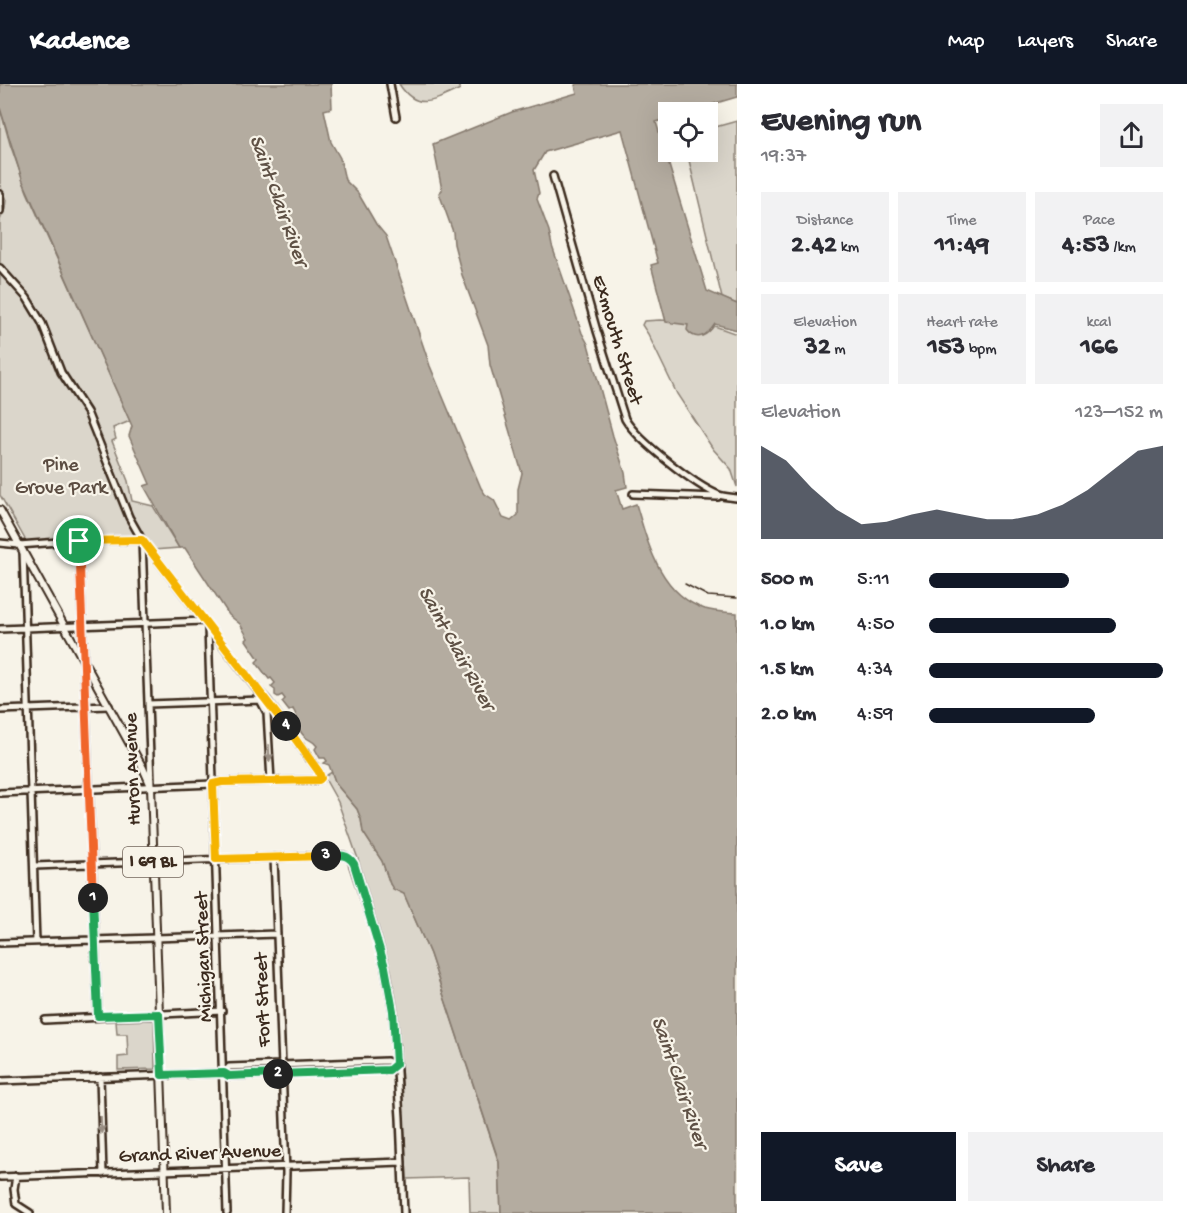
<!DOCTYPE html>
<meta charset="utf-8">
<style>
body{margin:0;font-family:"Gochi Hand",sans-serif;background:#f2f2f3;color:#2b2b33;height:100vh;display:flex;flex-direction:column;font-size:22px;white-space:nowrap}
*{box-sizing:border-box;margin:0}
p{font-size:20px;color:#7c7c81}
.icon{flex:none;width:33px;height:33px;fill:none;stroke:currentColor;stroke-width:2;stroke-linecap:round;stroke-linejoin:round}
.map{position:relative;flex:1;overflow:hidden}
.drawer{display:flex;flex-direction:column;background:#fff;width:450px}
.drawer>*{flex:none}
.controls{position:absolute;left:658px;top:18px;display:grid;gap:12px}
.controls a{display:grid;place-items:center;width:60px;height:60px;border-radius:0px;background:#fff;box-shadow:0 6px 24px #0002;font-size:30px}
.pin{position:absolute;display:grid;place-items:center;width:51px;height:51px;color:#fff;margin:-26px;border:3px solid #fff;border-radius:50%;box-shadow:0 2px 6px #0007}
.km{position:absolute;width:30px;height:30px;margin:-15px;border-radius:50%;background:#222;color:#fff;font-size:16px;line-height:30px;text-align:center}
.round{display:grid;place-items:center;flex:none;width:63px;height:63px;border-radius:0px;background:#f2f2f3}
.headline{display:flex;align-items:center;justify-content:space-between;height:102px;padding:0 24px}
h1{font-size:33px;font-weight:800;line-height:45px}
.stats{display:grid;grid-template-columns:repeat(3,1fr);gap:9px;height:102px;padding:6px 24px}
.stats div{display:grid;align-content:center;border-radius:0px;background:#f2f2f3;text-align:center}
.stats b{font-size:26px;font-weight:800}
.stats small{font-size:16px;font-weight:400}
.stats p{font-size:16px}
.chart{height:168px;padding:12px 24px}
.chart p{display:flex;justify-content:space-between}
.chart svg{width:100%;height:108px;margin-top:6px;fill:#111827;opacity:.7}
.action{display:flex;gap:12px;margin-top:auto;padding:12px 24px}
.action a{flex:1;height:69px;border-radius:0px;background:#111827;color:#fff;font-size:24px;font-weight:800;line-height:69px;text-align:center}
.action a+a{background:#f2f2f3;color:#2b2b33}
ul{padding:0 24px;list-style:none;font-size:20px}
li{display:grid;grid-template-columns:96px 72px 1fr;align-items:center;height:45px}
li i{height:15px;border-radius:8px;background:#111827}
header{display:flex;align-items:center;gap:36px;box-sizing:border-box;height:84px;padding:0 30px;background:#111827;color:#fff}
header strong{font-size:28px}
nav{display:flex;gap:33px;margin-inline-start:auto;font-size:21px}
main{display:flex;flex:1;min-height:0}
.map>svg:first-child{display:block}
.green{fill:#dbd6cb;stroke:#8b8074;stroke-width:1.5}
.water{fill:#b4aca0;stroke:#84786c;stroke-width:1.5}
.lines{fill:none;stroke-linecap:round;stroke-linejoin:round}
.minor-casing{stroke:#3b2a1e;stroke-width:10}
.major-casing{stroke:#3b2a1e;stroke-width:10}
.minor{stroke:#f7f3e8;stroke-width:5}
.major{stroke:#f7f3e8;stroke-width:6}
.rail{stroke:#3b2a1e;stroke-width:1.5}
.oneway{fill:#998e83}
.split-1-casing{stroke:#fff;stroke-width:12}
.split-2-casing{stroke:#fff;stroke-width:12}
.split-3-casing{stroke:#fff;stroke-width:12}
.split-4-casing{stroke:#fff;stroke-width:12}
.split-5-casing{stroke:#fff;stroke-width:12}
.split-1{stroke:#f0652b;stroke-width:8}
.split-2{stroke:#22a559;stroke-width:8}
.split-3{stroke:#22a559;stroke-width:8}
.split-4{stroke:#f5b400;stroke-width:8}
.split-5{stroke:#f5b400;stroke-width:8}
.labels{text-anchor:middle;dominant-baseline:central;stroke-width:4.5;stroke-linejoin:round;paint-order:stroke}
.shield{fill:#f7f3e8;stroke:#73665b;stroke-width:1.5}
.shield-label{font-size:18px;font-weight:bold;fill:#3b2a1e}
.street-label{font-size:20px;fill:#3b2a1e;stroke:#f7f3e8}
.park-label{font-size:20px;fill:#5b4c41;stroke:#f7f3e8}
.water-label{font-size:21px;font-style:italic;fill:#5f5145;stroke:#f7f3e8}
</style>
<header>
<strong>Kadence</strong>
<nav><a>Map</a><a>Layers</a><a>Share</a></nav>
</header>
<main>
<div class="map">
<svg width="737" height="1129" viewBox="0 0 737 1129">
<rect width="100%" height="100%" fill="#f7f3e8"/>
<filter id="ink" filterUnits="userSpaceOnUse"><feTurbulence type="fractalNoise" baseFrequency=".0167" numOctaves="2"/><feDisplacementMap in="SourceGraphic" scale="12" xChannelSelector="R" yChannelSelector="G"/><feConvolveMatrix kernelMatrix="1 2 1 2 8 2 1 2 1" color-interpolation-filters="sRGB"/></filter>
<g filter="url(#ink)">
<path class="green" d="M399 0H457L460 5C434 17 417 28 399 0Z
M0 24 10 60 27 108 130 337 113 344 116 355 112 357 128 397 132 417 153 422 179 464 153 466 144 454 26 457 0 411V136L5 125 6 116 0 101Z
M737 37V220L722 214 687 68H708V45Z
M660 236 706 239 737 250V403L731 385 713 365 677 310 648 250 642 241 644 237Z
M332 688 336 700 357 725 361 735 363 748 382 777 390 800 394 805 404 810 430 870 499 1079 501 1129H470L469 1093 407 1095 398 926 391 886 358 775 338 718 324 693Z
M154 936 155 985 118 986V973L128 972 127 950H117L116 937Z"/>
<path class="water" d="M0 0H331L332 24 324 26 331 58 340 74 345 96 358 109 376 140 386 152 430 282 481 404 485 410 494 416 503 434 511 437 518 431V405L522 389 490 281 488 261 462 191 454 160 453 148 439 109 442 106 433 60 512 28 577 9 575 1 577 0H737V13L686 28H669V34L656 38 707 207 737 220V246L715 240C708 251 697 259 687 246L688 241 666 238 651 181 658 179 622 46 545 68 534 86 539 109 537 115 549 147 552 162 582 249 588 260 613 352 625 389 627 403 616 406 622 425 636 420C648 460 660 510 705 525 715 528 726 528 737 529V1129H501L499 1078 430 870 404 810 393 805 390 800 382 777 363 748 361 735 357 725 336 700 329 681 324 679 327 677 325 674H320L315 665 317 662C313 656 310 657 305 653 300 649 297 641 294 635L297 633 293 625 289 627 282 618 285 615 282 611 278 613 275 611V606L271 603 275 599 271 594 269 595 256 578 259 575 246 556 248 554 240 540 229 531 185 464H179L144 402 150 400 129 352 132 342 22 95 0 24Z"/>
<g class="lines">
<defs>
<path id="minor" d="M390 0 396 33
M553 92 597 247 625 335C637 356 696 402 719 411 724 413 731 413 737 414
M0 110V127
M0 184 27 214 42 239 61 288 87 328 129 433 142 456 255 603 267 616 319 688 321 694 319 696 222 698 213 700 0 709
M633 410 718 413
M79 457 98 932
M142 457 151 700
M0 459 19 461 72 457 142 456
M23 467 36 858
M208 543 227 1129
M0 545 204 537
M260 616 267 629 271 697
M148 620 261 616
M0 626 109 622
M274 773 286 1088 285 1129
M34 782 343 771 351 775 375 848 385 883 393 927 400 1034 404 1129
M0 859 277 850
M45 936 222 927
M224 989 229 983 387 977 396 980
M100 993 103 1090
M0 997 224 989 229 992 389 985 396 980
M16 1092 14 1105 16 1120 30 1129
M0 1093 402 1078"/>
<path id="major" d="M0 426 143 684 151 702 166 1129"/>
</defs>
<use href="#minor" class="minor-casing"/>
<use href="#major" class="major-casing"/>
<use href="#minor" class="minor"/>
<use href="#major" class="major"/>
<path class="rail" d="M685 500 708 512 737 514"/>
</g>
<defs><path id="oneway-solid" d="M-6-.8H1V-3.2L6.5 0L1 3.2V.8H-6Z" transform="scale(1.5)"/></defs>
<g class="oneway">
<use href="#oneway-solid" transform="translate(269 669) rotate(87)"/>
<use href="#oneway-solid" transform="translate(101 1041) rotate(88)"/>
</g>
</g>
<g class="lines" filter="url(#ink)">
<defs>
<path id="split-1" d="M79 457 93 814"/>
<path id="split-2" d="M93 814 98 932 159 930 162 991 224 989 229 992 278 990"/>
<path id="split-3" d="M278 990 389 986 396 980 393 927 385 883 354 780C348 769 337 771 326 772"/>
<path id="split-4" d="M286 642 319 688 321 694 319 696 222 698 213 700 216 775 326 772"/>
<path id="split-5" d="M79 457 142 456 286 642"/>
</defs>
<use href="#split-1" class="split-1-casing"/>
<use href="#split-2" class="split-2-casing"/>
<use href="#split-3" class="split-3-casing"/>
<use href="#split-4" class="split-4-casing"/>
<use href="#split-5" class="split-5-casing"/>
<use href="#split-1" class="split-1"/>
<use href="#split-2" class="split-2"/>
<use href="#split-3" class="split-3"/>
<use href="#split-4" class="split-4"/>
<use href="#split-5" class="split-5"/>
</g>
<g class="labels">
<rect class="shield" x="123" y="763" width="60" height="30" rx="4.5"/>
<g class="shield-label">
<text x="153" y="778">I 69 BL</text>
</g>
<g class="street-label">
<text transform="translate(616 256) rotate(73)">Exmouth Street</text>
<text transform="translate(134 685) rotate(-92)">Huron Avenue</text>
<text transform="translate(205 873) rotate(-92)">Michigan Street</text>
<text transform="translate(264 916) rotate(-92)">Fort Street</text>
<text transform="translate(200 1071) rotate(-2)">Grand River Avenue</text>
</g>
<g class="park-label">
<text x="61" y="382">Pine<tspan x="61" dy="23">Grove Park</tspan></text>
</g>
<g class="water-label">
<text transform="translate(277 117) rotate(70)">Saint Clair River</text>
<text transform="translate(455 565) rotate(61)">Saint Clair River</text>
<text transform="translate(678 999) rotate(71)">Saint Clair River</text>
</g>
</g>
</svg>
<div class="controls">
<a><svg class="icon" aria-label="locate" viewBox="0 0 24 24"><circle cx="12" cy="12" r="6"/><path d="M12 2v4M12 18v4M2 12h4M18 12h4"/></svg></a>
</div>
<div class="pin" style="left:79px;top:457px;background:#1e9e55"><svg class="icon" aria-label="arrive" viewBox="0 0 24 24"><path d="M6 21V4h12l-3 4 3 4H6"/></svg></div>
<b class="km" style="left:93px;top:814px">1</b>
<b class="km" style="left:278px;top:990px">2</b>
<b class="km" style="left:326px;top:772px">3</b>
<b class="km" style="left:286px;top:642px">4</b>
</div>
<section class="drawer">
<div class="headline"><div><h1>Evening run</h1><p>19:37</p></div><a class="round"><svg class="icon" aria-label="share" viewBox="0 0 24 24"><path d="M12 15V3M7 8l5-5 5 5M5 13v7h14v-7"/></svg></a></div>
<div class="stats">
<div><p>Distance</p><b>2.42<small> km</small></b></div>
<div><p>Time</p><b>11:49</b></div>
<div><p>Pace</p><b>4:53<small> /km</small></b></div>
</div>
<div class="stats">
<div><p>Elevation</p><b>32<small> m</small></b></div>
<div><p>Heart rate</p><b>153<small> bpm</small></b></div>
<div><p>kcal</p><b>166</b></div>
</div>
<div class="chart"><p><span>Elevation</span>123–152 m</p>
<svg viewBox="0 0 160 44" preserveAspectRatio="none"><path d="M0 44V6L10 12L20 23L30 32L40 38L50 37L60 34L70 32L80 34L90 36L100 36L110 34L120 30L130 24L140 16L150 8L160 6V44z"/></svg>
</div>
<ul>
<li><b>500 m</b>5:11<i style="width:60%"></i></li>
<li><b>1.0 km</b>4:50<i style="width:80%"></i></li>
<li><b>1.5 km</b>4:34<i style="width:100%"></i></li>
<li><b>2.0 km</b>4:59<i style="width:71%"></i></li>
</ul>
<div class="action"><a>Save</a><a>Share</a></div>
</section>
</main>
